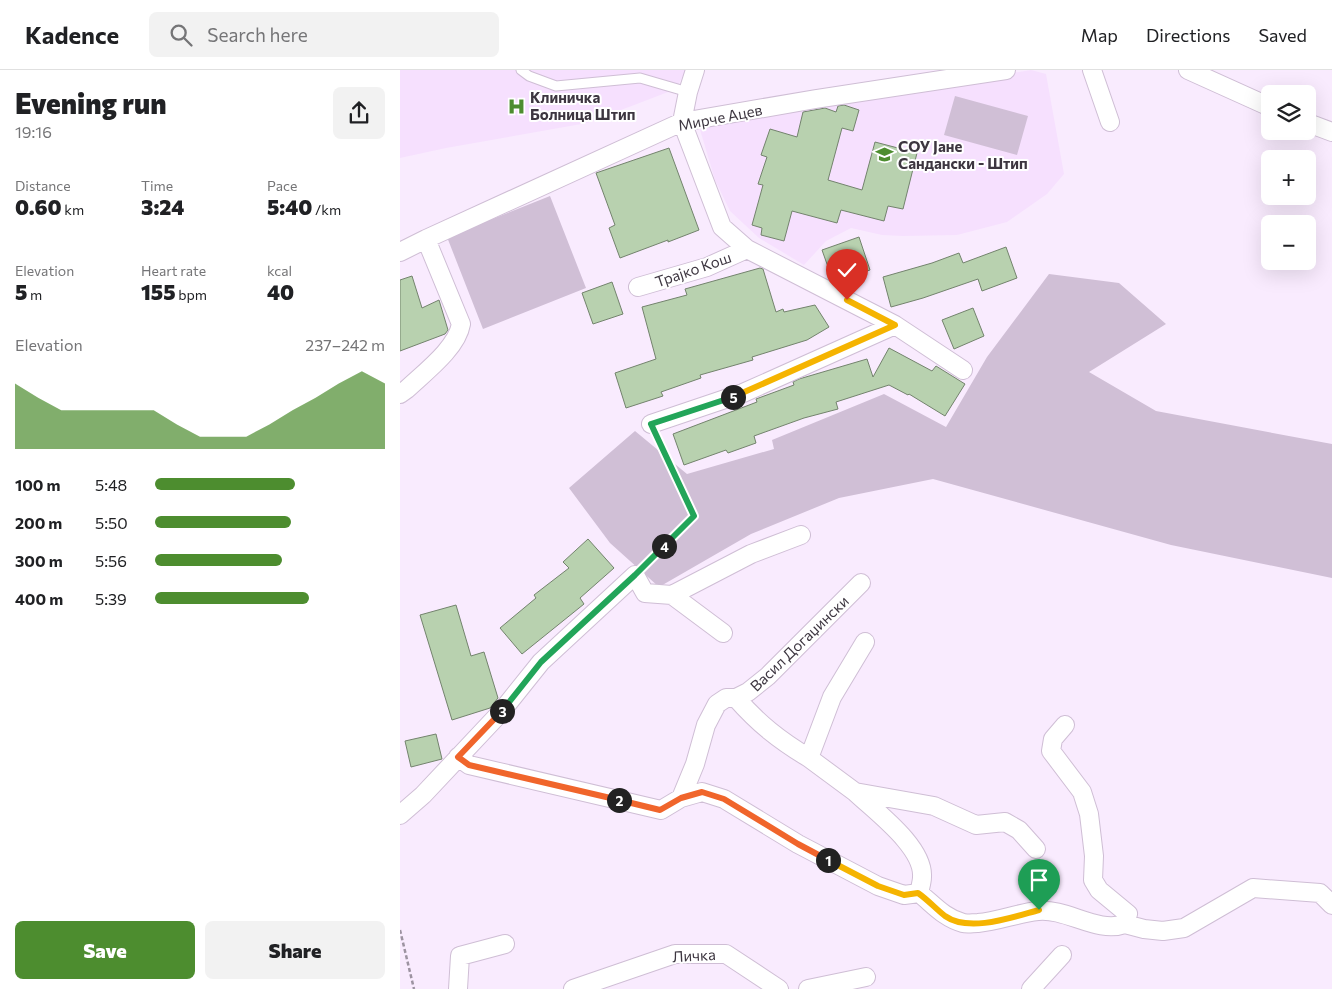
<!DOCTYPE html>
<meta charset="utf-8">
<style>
body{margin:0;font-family:Commissioner,sans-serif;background:#f2f2f2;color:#202124;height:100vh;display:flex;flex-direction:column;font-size:19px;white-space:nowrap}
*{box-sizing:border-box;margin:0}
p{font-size:16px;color:#757577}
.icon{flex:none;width:28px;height:28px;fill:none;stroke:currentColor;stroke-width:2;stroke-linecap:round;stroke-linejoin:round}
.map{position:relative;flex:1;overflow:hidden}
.drawer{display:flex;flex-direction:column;background:#fff;width:400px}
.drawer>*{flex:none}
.fabs{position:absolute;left:861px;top:15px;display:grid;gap:10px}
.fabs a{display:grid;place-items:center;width:55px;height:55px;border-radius:8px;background:#fff;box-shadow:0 5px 20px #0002;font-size:25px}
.pin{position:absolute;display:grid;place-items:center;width:42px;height:42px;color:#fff;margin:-51px -21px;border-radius:50% 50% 50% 0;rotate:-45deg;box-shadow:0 0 5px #0007}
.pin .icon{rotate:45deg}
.km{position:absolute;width:25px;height:25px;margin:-12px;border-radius:50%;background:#222;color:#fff;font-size:14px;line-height:25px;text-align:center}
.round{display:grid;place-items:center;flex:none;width:52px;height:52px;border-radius:8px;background:#f2f2f2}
.summary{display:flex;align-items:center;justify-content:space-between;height:85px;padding:0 15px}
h1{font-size:28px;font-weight:800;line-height:38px}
.figures{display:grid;grid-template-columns:repeat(3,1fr);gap:8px;height:85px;padding:5px 15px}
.figures div{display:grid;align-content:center}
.figures b{font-size:21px;font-weight:800}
.figures small{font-size:14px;font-weight:400}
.figures p{font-size:14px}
.chart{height:140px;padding:10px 15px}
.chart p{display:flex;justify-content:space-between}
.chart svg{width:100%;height:90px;margin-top:5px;fill:#4d8d2f;opacity:.7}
.cta{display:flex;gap:10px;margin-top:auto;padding:10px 15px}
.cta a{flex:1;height:58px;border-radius:8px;background:#4d8d2f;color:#fff;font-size:20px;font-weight:800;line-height:58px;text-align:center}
.cta a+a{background:#f2f2f2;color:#202124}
ul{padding:0 15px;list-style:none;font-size:16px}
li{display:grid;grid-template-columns:80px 60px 1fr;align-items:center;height:38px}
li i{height:12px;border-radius:6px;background:#4d8d2f}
header{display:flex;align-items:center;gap:30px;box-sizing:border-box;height:70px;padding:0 25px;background:#fff;border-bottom:1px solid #e0e0e0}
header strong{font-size:24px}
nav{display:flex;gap:28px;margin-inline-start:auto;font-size:18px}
.search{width:350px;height:45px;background:#f2f2f2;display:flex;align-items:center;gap:12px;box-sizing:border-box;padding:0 18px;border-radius:8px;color:#757577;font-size:19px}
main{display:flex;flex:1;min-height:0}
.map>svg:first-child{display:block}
.built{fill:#f6e0fe}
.green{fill:#d0bfd6}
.building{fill:#b8d1af;stroke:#73836d}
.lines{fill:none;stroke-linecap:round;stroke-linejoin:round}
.service-casing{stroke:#cfbed5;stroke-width:11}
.minor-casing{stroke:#cfbed5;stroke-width:20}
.path{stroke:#9d93a1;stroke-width:2.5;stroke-dasharray:4 2.5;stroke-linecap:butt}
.service{stroke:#fff;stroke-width:9}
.minor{stroke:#fff;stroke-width:18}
.split-1-casing{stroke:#fff;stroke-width:10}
.split-2-casing{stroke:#fff;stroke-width:10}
.split-3-casing{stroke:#fff;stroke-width:10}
.split-4-casing{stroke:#fff;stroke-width:10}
.split-5-casing{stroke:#fff;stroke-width:10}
.split-6-casing{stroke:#fff;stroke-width:10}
.split-1{stroke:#f5b400;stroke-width:6}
.split-2{stroke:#f0652b;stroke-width:6}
.split-3{stroke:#f0652b;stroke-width:6}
.split-4{stroke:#22a559;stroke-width:6}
.split-5{stroke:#22a559;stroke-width:6}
.split-6{stroke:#f5b400;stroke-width:6}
.labels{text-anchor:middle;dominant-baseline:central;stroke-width:4;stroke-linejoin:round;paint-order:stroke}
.poi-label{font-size:15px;font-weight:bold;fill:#3d3640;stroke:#fff;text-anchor:start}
.street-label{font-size:15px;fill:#3d3640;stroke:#fff}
</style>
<header>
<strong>Kadence</strong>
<div class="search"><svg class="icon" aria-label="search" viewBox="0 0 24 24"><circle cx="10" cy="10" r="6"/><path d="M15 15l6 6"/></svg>Search here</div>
<nav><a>Map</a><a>Directions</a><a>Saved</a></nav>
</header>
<main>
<section class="drawer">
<div class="summary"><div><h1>Evening run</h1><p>19:16</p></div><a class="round"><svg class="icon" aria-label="share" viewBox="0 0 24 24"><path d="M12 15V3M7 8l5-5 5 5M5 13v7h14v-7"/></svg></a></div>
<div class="figures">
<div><p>Distance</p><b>0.60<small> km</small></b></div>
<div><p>Time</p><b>3:24</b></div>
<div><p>Pace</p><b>5:40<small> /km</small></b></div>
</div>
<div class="figures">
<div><p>Elevation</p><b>5<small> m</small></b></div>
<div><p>Heart rate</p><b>155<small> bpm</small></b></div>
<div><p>kcal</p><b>40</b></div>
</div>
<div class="chart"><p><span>Elevation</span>237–242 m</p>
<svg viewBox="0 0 160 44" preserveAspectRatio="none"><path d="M0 44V12L10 19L20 25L30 25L40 25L50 25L60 25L70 32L80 38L90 38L100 38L110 32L120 25L130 19L140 12L150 6L160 12V44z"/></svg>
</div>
<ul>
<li><b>100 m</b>5:48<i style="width:61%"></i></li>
<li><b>200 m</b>5:50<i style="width:59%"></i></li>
<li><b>300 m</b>5:56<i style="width:55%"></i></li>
<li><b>400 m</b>5:39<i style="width:67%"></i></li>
</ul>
<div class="cta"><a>Save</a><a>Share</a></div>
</section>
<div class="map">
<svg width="932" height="919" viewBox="0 0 932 919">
<rect width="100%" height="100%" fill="#f9ebfe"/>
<path class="built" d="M0 0H286L276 19 187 53 46 78 0 88Z
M631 0 646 4 664 104 647 124 607 152 557 165 503 166 482 165 451 158 426 171 404 195 359 168 330 141 315 110 298 53Z"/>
<path class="green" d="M555 26 628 46 617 85 544 65Z
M150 126 186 218 83 259 47 167Z
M649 204 719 213 766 254 689 302 756 341 932 374V508L771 475 533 409 439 428 351 464 259 517 210 473 169 418 235 361 287 404 374 379 372 370 484 324 546 357 587 287Z"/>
<path class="building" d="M444 35 459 40 453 61 442 58 428 110 462 120 475 72 517 83 503 139 488 136 484 151 441 140 437 153 392 141 384 171 361 165 362 158 352 155 363 115 358 114 367 87 361 85 370 59 397 67 403 42 425 38 436 42 438 36Z
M269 78 299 160 268 172V170L220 188 209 158 215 155 196 103Z
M459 167 470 200 435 212 433 211 422 180Z
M606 177 617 208 582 221 578 209 523 228 491 237 483 207 532 193 559 183 563 193Z
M360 198 363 199 376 242 383 239 384 242 415 235 429 257 407 270 352 287 353 290 300 305 301 308 261 322 263 326 226 338 215 303 256 289 242 237 287 225 285 219Z
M12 206 22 238 39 230 48 260 45 264 0 281V210Z
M212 212 223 244 193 254 182 223Z
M573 238 584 266 554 279 542 250Z
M489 278 532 301 536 296 565 314 545 346 509 324 508 325 489 315 436 332 438 339 404 348 354 366 356 373 328 383 326 380 284 395 273 364 357 332 356 329 394 315 393 312 399 309 467 289 473 307Z
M188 469 214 498 180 528 184 534 122 584 100 558 136 528 134 525 169 498 163 492Z
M56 535 71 586 84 582 98 628 90 638 52 650 20 545Z
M36 664 42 689 11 697 5 671Z"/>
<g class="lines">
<defs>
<path id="service" d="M121 0 129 6 156 16 240 8 288 22"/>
<path id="minor" d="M295 0 288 22 282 52 322 157 347 179 495 255 563 300
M692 0 710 52
M788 0 870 37
M908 53 932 62
M0 182 26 169 282 52 416 29 606 0
M238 217 307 197 347 179
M0 324 7 319C25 302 57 278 61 254L26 169
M251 354 343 323 495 255
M272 525 323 563
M336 628C359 654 379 670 409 688L432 627 465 572
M665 655 653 669 651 681 682 722 689 744 694 786 693 810 699 820 728 844 725 854 744 859 763 861 784 858 853 818 920 823 932 835
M58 687 69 695 261 740 281 728 295 694 306 655 317 634 326 628H336L348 622 368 606 461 513
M409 688 455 722 534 736 576 755 605 752 619 760 636 779
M455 722C476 742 524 777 522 807 522 812 520 818 519 823
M281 728 302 722 324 729 398 774 478 816 504 825 519 823C533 834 544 848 563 853 567 854 573 853 578 853 599 851 618 843 638 841 667 838 697 864 725 854
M0 745 23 725 101 642 141 592 235 505 245 523 272 525 351 484 401 465
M58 919 60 886 105 874
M173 919 275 884H326L379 919
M408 919 466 907
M631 919 662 885"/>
</defs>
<use href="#service" class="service-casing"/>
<use href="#minor" class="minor-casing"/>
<path class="path" d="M245 495 294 446 257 369
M0 860 14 919"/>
<use href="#service" class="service"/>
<use href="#minor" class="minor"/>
</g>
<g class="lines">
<defs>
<path id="split-1" d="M428 790 478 816 504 825 518 823C528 830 536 839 545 846 569 863 613 847 639 840"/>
<path id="split-2" d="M219 730 260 740 281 728 302 722 324 729 398 774 428 790"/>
<path id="split-3" d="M102 641 58 687 69 695 219 730"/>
<path id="split-4" d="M102 641 141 592 235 505 264 476"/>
<path id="split-5" d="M264 476 294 446 251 354 333 327"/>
<path id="split-6" d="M333 327 495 255 447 230"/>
</defs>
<use href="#split-1" class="split-1-casing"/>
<use href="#split-2" class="split-2-casing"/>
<use href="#split-3" class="split-3-casing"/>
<use href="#split-4" class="split-4-casing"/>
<use href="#split-5" class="split-5-casing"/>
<use href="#split-6" class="split-6-casing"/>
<use href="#split-1" class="split-1"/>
<use href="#split-2" class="split-2"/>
<use href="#split-3" class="split-3"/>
<use href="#split-4" class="split-4"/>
<use href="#split-5" class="split-5"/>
<use href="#split-6" class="split-6"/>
</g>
<defs>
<symbol id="hospital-bare" viewBox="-9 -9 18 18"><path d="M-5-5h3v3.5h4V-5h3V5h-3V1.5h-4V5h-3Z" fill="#4d8d2f" stroke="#fff" stroke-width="2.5" paint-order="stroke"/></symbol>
<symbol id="school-bare" viewBox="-9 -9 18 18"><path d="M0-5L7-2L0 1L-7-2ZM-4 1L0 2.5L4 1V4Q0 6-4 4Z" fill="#4d8d2f" stroke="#fff" stroke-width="2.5" paint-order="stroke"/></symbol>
</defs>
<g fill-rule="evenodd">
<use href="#hospital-bare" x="104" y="24" width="25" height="25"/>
<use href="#school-bare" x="472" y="72" width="25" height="25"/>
</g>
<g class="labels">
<g class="poi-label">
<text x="130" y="27">Клиничка<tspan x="130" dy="17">Болница Штип</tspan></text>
<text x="498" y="76">СОУ Јане<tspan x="498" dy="17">Сандански - Штип</tspan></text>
</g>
<g class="street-label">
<text transform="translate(320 47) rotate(-11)">Мирче Ацев</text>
<text transform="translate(293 199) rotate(-19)">Трајко Кош</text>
<text transform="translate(399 573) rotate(-44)">Васил Догаџински</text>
<text transform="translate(294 885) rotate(-3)">Личка</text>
</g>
</g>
</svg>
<div class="fabs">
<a><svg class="icon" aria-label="layers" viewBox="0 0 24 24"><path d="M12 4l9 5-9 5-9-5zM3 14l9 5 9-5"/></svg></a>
<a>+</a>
<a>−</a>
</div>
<div class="pin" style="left:639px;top:840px;background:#1e9e55"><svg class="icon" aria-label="arrive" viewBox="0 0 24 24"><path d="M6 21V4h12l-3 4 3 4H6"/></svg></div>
<div class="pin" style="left:447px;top:230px;background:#d93025"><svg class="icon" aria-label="check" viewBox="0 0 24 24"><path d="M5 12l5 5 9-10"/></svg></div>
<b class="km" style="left:428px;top:790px">1</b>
<b class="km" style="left:219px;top:730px">2</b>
<b class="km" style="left:102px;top:641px">3</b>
<b class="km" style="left:264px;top:476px">4</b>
<b class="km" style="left:333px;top:327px">5</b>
</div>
</main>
